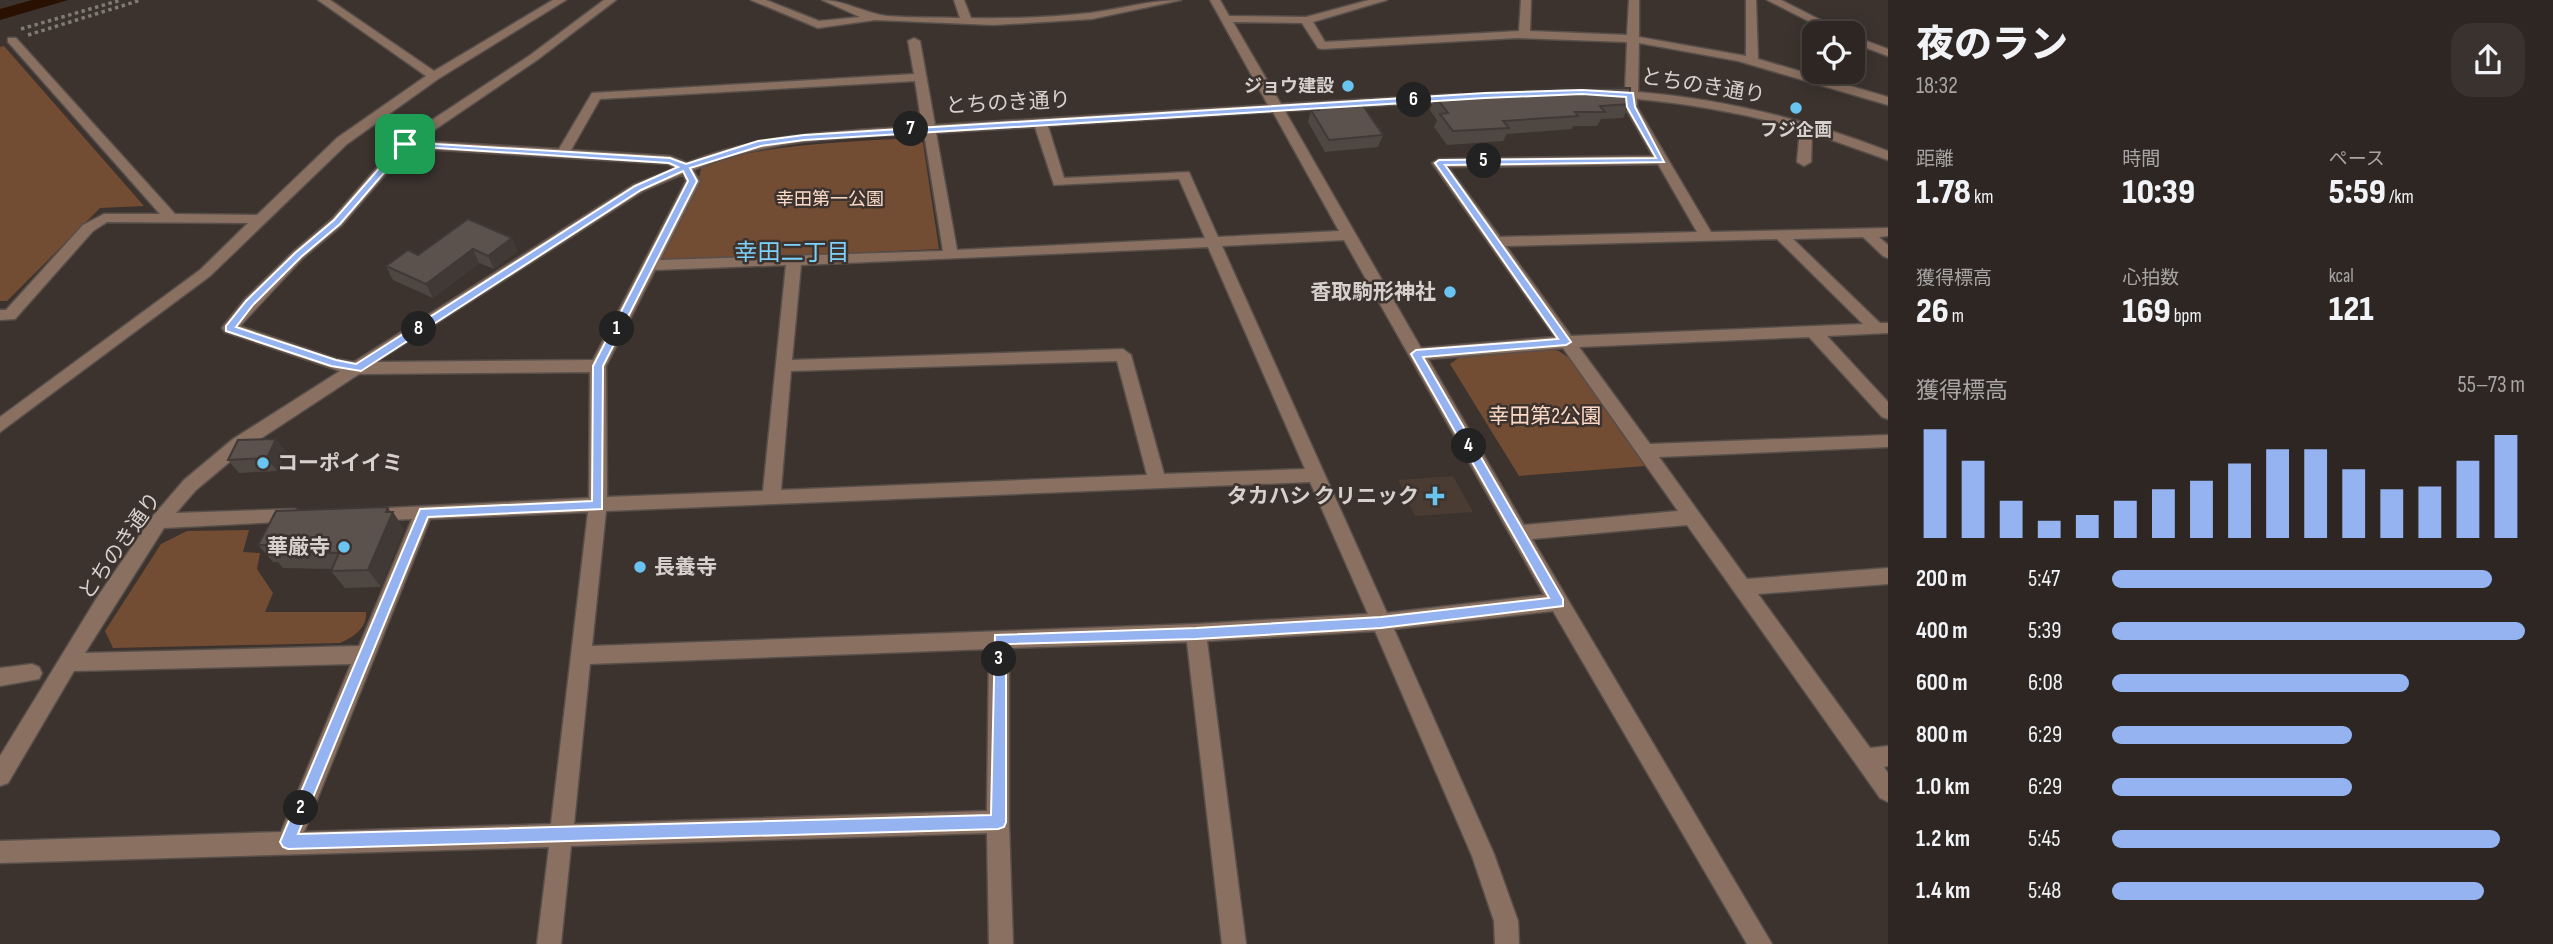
<!DOCTYPE html>
<html lang="ja">
<meta charset="utf-8">
<style>
body{margin:0;font-family:"Sofia Sans Condensed","Noto Sans JP",sans-serif;background:#39322f;color:#f1f3f6;height:100vh;display:flex;flex-direction:column;font-size:26px;white-space:nowrap}
*{box-sizing:border-box;margin:0}
p{font-size:23px;color:#a7a5a5}
.icon{flex:none;width:38px;height:38px;fill:none;stroke:currentColor;stroke-width:2;stroke-linecap:round;stroke-linejoin:round}
.map{position:relative;flex:1;overflow:hidden}
.drawer{display:flex;flex-direction:column;background:#2d2622;width:665px}
.drawer>*{flex:none}
.tools{position:absolute;left:1802px;top:21px;display:grid;gap:14px}
.tools a{display:grid;place-items:center;width:63px;height:63px;border-radius:14px;background:#2d2622;box-shadow:0 4px 18px #0003,0 0 0 2px #484340;font-size:35px}
.pin{position:absolute;display:grid;place-items:center;width:60px;height:60px;color:#fff;margin:-30px;border-radius:14px;box-shadow:0 4px 10px #0006}
.km{position:absolute;width:35px;height:35px;margin:-18px;border-radius:50%;background:#222;color:#fff;font-size:19px;line-height:35px;text-align:center}
.round{display:grid;place-items:center;flex:none;width:74px;height:74px;border-radius:21px;background:#39322f}
.head{display:flex;align-items:center;justify-content:space-between;height:119px;padding:0 28px}
h1{font-size:38px;font-weight:800;line-height:52px}
.metrics{display:grid;grid-template-columns:repeat(3,1fr);gap:10px;height:119px;padding:7px 28px}
.metrics div{display:grid;align-content:center}
.metrics b{font-size:35px;font-weight:800}
.metrics small{font-size:19px;font-weight:400}
.metrics p{font-size:19px}
.chart{height:196px;padding:14px 28px}
.chart p{display:flex;justify-content:space-between}
.chart svg{width:100%;height:126px;margin-top:7px;stroke:#95b2f1;stroke-width:6}
ul{padding:0 28px;list-style:none;font-size:23px}
li{display:grid;grid-template-columns:112px 84px 1fr;align-items:center;height:52px}
li i{height:18px;border-radius:9px;background:#95b2f1}
main{display:flex;flex:1;min-height:0}
.map>svg:first-child{display:block}
.built{fill:#4a3b33}
.green{fill:#734c34}
.water{fill:#2a1001}
.lines{fill:none;stroke-linecap:round;stroke-linejoin:round}
.minor-casing{stroke:#584f4b;stroke-width:3}
.path{stroke:#807974;stroke-width:3.5;stroke-dasharray:3.5 3.5;stroke-linecap:butt}
.minor{fill:#897061;fill-rule:evenodd}
.wall{fill:#4f4742}
.shaded-wall{fill:#403936}
.building{fill:#5c524d;stroke:#403936;stroke-width:2}
.route{fill:#95b2f1;stroke:#fff;stroke-width:2;fill-rule:evenodd}
.poi-dot{fill:#69c4f0;stroke:#3c332e;stroke-width:2.5}
.labels{text-anchor:middle;dominant-baseline:central;stroke-width:5;stroke-linejoin:round;paint-order:stroke}
.far-poi-label{font-size:18px;font-weight:bold;fill:#d6d1cd;stroke:#3c332e;text-anchor:end}
.far-park-label{font-size:18px;fill:#fcd9c6;stroke:#3c332e}
.street-label{font-size:21px;fill:#d6d1cd;stroke:#3c332e}
.poi-label{font-size:21px;font-weight:bold;fill:#d6d1cd;stroke:#3c332e;text-anchor:end}
.park-label{font-size:21px;fill:#fcd9c6;stroke:#3c332e}
.neighbourhood-label{font-size:23px;fill:#7ed1fb;stroke:#3c332e}
</style>
<main>
<div class="map">
<svg width="1888" height="944" viewBox="0 0 1888 944">
<rect width="100%" height="100%" fill="#3c332e"/>
<path class="built" d="M1453 476 1473 512 1415 516 1398 480Z"/>
<path class="green" d="M4 46 144 206 100 208 7 301H0V47Z
M914 138 923 143 939 249 658 262 698 182 702 164C771 144 842 142 914 138Z
M1549 349 1559 351 1569 358 1645 466 1519 476 1450 364 1461 356Z
M249 530 243 552 260 553 257 569 273 593 265 612H366C367 629 353 637 340 643L113 648 105 631 161 544 187 531Z"/>
<path class="water" d="M32 0H68L0 20V9Z"/>
<g class="lines">
<defs>
<path id="minor" d="M318 0H330L434 71 553 0H566L438 79 347 144 210 276 0 432V417L200 270 248 223 107 222 93 231 15 319 0 320V310H6L83 225 104 214H160L8 42V38H16L175 214 257 215 337 138 426 76Z
M604 0H616L537 60 418 141 559 149 592 93 914 74 908 41 914 38 920 41 935 125 1268 105 1210 0H1220L1229 16 1306 17 1369 0H1387L1313 22 1325 42 1519 31 1521 0H1531L1530 31 1627 35 1629 0H1639V37L1746 56V0H1756L1758 59 1888 97V105L1738 61 1639 43 1638 92C1724 99 1808 120 1888 151V160L1812 133 1811 162 1804 166 1797 162 1800 129C1747 114 1692 104 1637 99V107L1711 232 1888 228V236L1879 237 1888 245V258L1883 256 1863 237 1793 239 1880 323H1888V333L1827 336 1888 402V419L1882 417 1809 337 1579 347 1650 444 1888 435V447L1659 457 1747 579 1888 568V584L1758 594 1870 748 1888 746V766L1884 767 1888 773V802L1880 798 1687 525 1532 539 1772 944H1747L1553 611 1394 629 1494 854 1518 921 1519 944H1495L1494 921 1472 856 1375 631 1207 641 1246 944H1222L1187 642 1009 648V822L1013 944H989L987 833 571 846 561 944H537L549 847 0 863V841L281 832 351 664 74 671 8 783 0 786V756L98 596 153 516 184 480 233 439 340 371 225 332 222 328 225 324 245 299 293 252 332 219 400 141 529 56ZM1233 22 1302 23 1318 48 1322 49 1517 38 1627 42 1625 91 1607 89 1601 93 1607 97 1625 98V107L1653 156 1439 159 1432 163 1555 337 1421 348 1285 111 1457 101 1463 97 1461 94 1281 104ZM915 81 922 126C842 131 763 132 687 163L670 156 571 150 600 99ZM1273 112 1339 231 1218 237 1189 172 1064 178 1048 126ZM1035 127 1054 185 1179 179 1205 238 957 250 936 133ZM924 133 943 251 660 260 700 181 693 170C769 138 843 138 924 133ZM408 148 667 164 676 168 633 185 354 362 336 359 240 326 303 258 342 225ZM1658 164 1697 232 1500 237 1448 167ZM683 174 686 181 593 360 376 362 643 191ZM1777 239 1863 324 1571 336 1506 246ZM1344 240 1544 595 1387 613 1222 246ZM1208 247 1305 469 1164 474 1131 355 1123 349 792 360 801 265ZM786 265 763 491 607 497 606 366 655 270ZM1563 348 1678 511 1524 525 1428 359ZM1117 361 1147 475 781 490 791 371ZM590 372 589 498 365 509 362 514 365 519 371 521 412 519 359 646 85 653 164 528 300 521 303 516 300 511 294 509 176 513 196 490 245 449 359 374ZM1310 482 1368 614 1196 624 592 646 606 511ZM588 512 551 824 304 832 430 519ZM989 649 987 811 574 824 590 664Z
M751 0H766L819 21 860 17 822 0C844 0 864 13 887 16 911 18 936 17 960 18L954 0H964L971 18C1011 19 1051 17 1090 13 1121 9 1150 0 1181 0L1092 19 994 25 875 20 818 28Z
M1767 0H1781L1846 33H1832Z
M1853 36 1888 49V56L1853 43Z
M32 664 39 667 42 673 39 679 0 686V668Z"/>
</defs>
<use href="#minor" class="minor-casing"/>
<path class="path" d="M21 29 121 0
M28 35 141 0"/>
<use href="#minor" class="minor"/>
</g>
<path class="wall" d="M1435 96 1630 104 1623 118 1601 119 1597 126H1573L1572 129 1507 134 1503 141 1447 145 1434 127 1437 120 1430 110Z
M1315 104 1383 135 1378 147 1325 152 1308 122 1311 110H1313Z
M468 219 518 251 494 269 479 263 433 298 393 280 386 266 418 255Z
M276 439 286 452 277 471 239 473 228 460Z
M390 512 404 529 381 587 345 588 331 571 332 569 283 568 278 562H273L258 545Z"/>
<path class="shaded-wall" d="M512 238 518 251 494 269 488 256Z
M473 249 479 263 433 298 426 284Z
M276 439 286 452 277 471 267 458Z
M388 508 392 514 393 512 404 529 381 587 368 570Z"/>
<path class="building" d="M1565 88H1630V104L1600 106 1605 112H1575L1578 116 1503 121 1509 128 1453 131 1440 114 1448 113 1435 96Z
M1360 101 1383 135 1329 140 1311 110H1319L1315 104Z
M468 219 512 238 488 256 473 249 426 284 386 266 408 250 418 255Z
M276 439 267 458 228 460 238 440Z
M385 507 388 508 386 512H393L368 570 331 571 339 553 269 551 272 545H258L276 511Z"/>
<path class="route" d="M1582 90 1633 93 1635 107 1664 162 1445 165 1571 342 1566 345 1423 357 1563 599V606L1381 628 1196 639 1006 644V822L1004 827 998 829 288 849 283 847 280 842 420 509 592 501 593 366 688 181 683 171 641 190 361 371 331 366 226 331V326L246 301 295 253 334 220 402 142 670 158 686 164 758 141 804 135 1485 93ZM1582 94 1626 97 1627 107 1656 158 1439 160 1435 163 1558 339 1416 350 1411 354 1549 598 1381 617 1196 628 995 635 991 815 298 834 428 517 602 509 603 366 697 181 690 168 761 146 804 140 1485 98ZM407 146 669 163 678 167 635 186 356 364 336 360 236 327 253 305 301 257 340 224Z"/>
<g class="poi-dot">
<circle cx="1348" cy="86" r="7"/>
<circle cx="1796" cy="108" r="7"/>
<circle cx="1450" cy="292" r="7"/>
<circle cx="263" cy="463" r="7"/>
<path d="M1431.5 485.5h7v7h7v7h-7v7h-7v-7h-7v-7h7z"/>
<circle cx="344" cy="547" r="7"/>
<circle cx="640" cy="567" r="7"/>
</g>
<g class="labels">
<g class="far-poi-label">
<text x="1334" y="86">ジョウ建設</text>
<text x="1796" y="130" text-anchor="middle">フジ企画</text>
</g>
<g class="far-park-label">
<text x="830" y="199">幸田第一公園</text>
</g>
<g class="street-label">
<text transform="translate(1703 86) rotate(9)">とちのき通り</text>
<text transform="translate(1008 103) rotate(-3)">とちのき通り</text>
<text transform="translate(120 546) rotate(-55)">とちのき通り</text>
</g>
<g class="poi-label">
<text x="1436" y="292">香取駒形神社</text>
<text x="277" y="463" text-anchor="start">コーポイイミ</text>
<text x="1419" y="496">タカハシ クリニック</text>
<text x="330" y="547">華厳寺</text>
<text x="654" y="567" text-anchor="start">長養寺</text>
</g>
<g class="park-label">
<text x="1545" y="416">幸田第2公園</text>
</g>
<g class="neighbourhood-label">
<text x="792" y="253">幸田二丁目</text>
</g>
</g>
</svg>
<div class="tools">
<a><svg class="icon" aria-label="locate" viewBox="0 0 24 24"><circle cx="12" cy="12" r="6"/><path d="M12 2v4M12 18v4M2 12h4M18 12h4"/></svg></a>
</div>
<div class="pin" style="left:405px;top:144px;background:#1e9e55"><svg class="icon" aria-label="arrive" viewBox="0 0 24 24"><path d="M6 21V4h12l-3 4 3 4H6"/></svg></div>
<b class="km" style="left:617px;top:329px">1</b>
<b class="km" style="left:301px;top:808px">2</b>
<b class="km" style="left:999px;top:659px">3</b>
<b class="km" style="left:1469px;top:446px">4</b>
<b class="km" style="left:1484px;top:161px">5</b>
<b class="km" style="left:1414px;top:100px">6</b>
<b class="km" style="left:911px;top:129px">7</b>
<b class="km" style="left:419px;top:329px">8</b>
</div>
<section class="drawer">
<div class="head"><div><h1>夜のラン</h1><p>18:32</p></div><a class="round"><svg class="icon" aria-label="share" viewBox="0 0 24 24"><path d="M12 15V3M7 8l5-5 5 5M5 13v7h14v-7"/></svg></a></div>
<div class="metrics">
<div><p>距離</p><b>1.78<small> km</small></b></div>
<div><p>時間</p><b>10:39</b></div>
<div><p>ペース</p><b>5:59<small> /km</small></b></div>
</div>
<div class="metrics">
<div><p>獲得標高</p><b>26<small> m</small></b></div>
<div><p>心拍数</p><b>169<small> bpm</small></b></div>
<div><p>kcal</p><b>121</b></div>
</div>
<div class="chart"><p><span>獲得標高</span>55–73 m</p>
<svg viewBox="0 0 160 44" preserveAspectRatio="none"><path d="M5 44V6M15 44V17M25 44V31M35 44V38M45 44V36M55 44V31M65 44V27M75 44V24M85 44V18M95 44V13M105 44V13M115 44V20M125 44V27M135 44V26M145 44V17M155 44V8"/></svg>
</div>
<ul>
<li><b>200 m</b>5:47<i style="width:92%"></i></li>
<li><b>400 m</b>5:39<i style="width:100%"></i></li>
<li><b>600 m</b>6:08<i style="width:72%"></i></li>
<li><b>800 m</b>6:29<i style="width:58%"></i></li>
<li><b>1.0 km</b>6:29<i style="width:58%"></i></li>
<li><b>1.2 km</b>5:45<i style="width:94%"></i></li>
<li><b>1.4 km</b>5:48<i style="width:90%"></i></li>
</ul>
</section>
</main>
